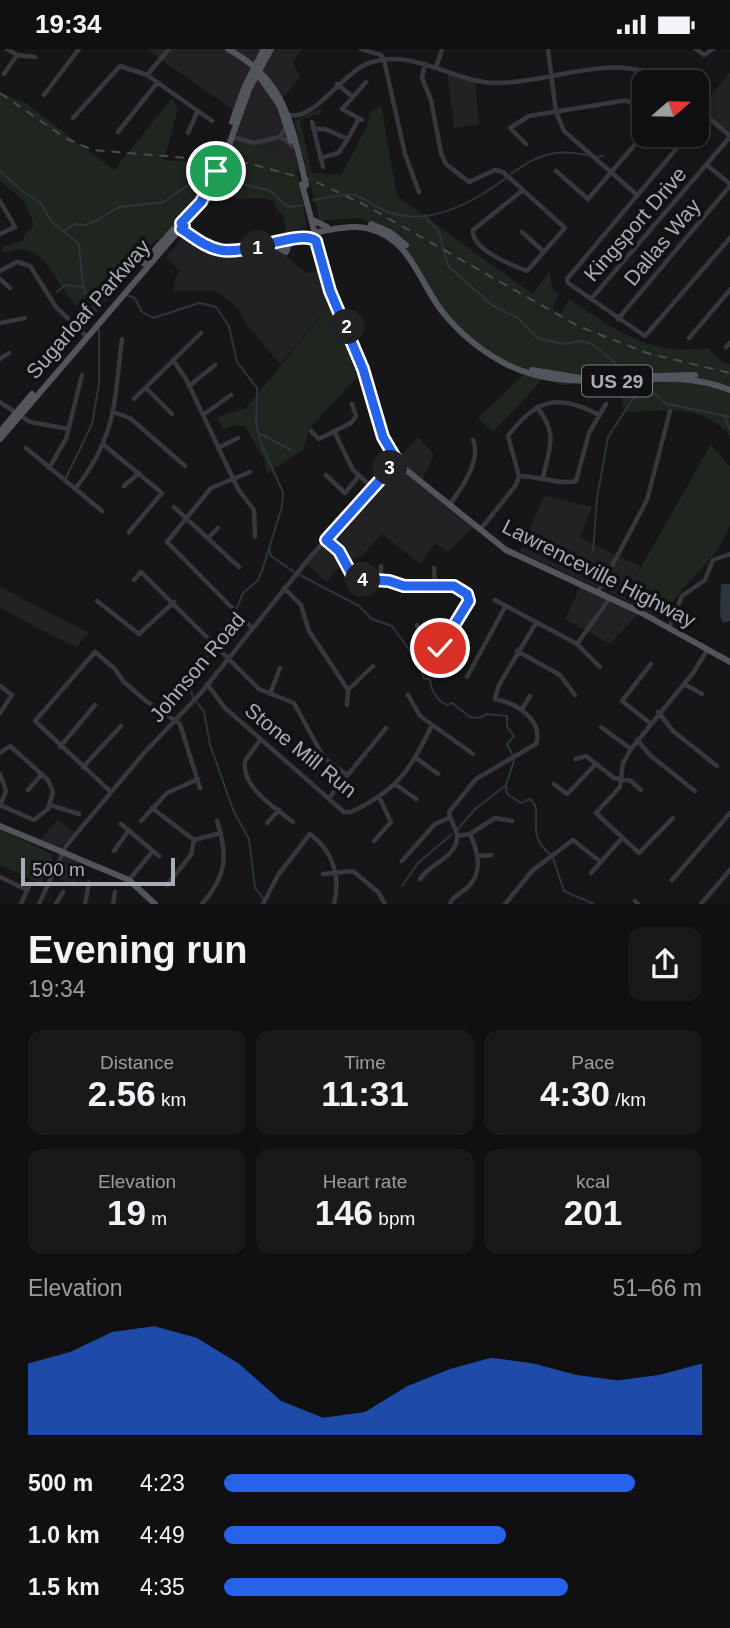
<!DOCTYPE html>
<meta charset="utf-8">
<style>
body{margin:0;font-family:Arial,sans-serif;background:#19191b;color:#f1f3f6;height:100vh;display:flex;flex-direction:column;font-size:26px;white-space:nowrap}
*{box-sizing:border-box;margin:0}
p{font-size:23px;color:#9c9d9f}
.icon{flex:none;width:38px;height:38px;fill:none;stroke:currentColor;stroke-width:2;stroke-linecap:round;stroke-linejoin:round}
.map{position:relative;height:855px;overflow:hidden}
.details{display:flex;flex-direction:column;background:#101012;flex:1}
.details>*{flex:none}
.needle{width:46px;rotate:70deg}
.controls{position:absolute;left:632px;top:21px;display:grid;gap:14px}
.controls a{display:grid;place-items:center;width:77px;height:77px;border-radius:14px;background:#101012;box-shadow:0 4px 10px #0003,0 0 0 2px #303032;font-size:35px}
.scale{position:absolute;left:21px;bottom:18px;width:154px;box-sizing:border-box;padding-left:7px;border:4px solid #a8adb8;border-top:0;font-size:19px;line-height:24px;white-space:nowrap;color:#a8adb8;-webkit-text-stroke:5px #111113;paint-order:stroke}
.pin{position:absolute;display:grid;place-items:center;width:60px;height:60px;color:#fff;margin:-30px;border:4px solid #fff;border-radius:50%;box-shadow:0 2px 7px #0007}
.km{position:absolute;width:35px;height:35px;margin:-18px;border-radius:50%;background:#222;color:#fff;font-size:19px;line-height:35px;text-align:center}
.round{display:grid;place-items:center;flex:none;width:74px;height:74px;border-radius:14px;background:#19191b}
.headline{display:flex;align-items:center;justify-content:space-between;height:119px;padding:0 28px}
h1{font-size:38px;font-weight:800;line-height:52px}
.metrics{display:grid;grid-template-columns:repeat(3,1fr);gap:10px;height:119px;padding:7px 28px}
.metrics div{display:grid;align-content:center;border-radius:14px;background:#19191b;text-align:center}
.metrics b{font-size:35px;font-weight:800}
.metrics small{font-size:19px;font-weight:400}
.metrics p{font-size:19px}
.chart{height:196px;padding:14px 28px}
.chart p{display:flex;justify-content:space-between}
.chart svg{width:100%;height:126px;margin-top:7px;fill:#2563eb;opacity:.7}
ul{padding:0 28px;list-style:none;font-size:23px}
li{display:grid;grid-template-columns:112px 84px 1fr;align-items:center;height:52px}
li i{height:18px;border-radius:9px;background:#2563eb}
.status{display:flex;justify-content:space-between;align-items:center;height:49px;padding:0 35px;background:#101012;direction:ltr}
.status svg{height:19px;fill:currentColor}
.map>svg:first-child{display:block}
.built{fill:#222225}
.green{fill:#1e261f}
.water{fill:#2c353c}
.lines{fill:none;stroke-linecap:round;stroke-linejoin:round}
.stream{stroke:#2c353c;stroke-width:2}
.minor{stroke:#37383d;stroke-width:4.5}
.major{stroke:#53555c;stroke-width:6}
.rail{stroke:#4a4c52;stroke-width:2;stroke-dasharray:9 7;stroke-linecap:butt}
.major-bridge{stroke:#53555c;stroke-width:6}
.route-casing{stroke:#fff;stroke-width:14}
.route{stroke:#2563eb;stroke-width:9}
.labels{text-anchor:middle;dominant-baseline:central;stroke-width:7;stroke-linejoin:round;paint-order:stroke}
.shield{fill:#111113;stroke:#7b7e86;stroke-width:2}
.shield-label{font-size:19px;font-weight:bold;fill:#a8adb8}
.street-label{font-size:21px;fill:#a8adb8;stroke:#111113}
</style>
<div class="status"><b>19:34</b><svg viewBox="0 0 49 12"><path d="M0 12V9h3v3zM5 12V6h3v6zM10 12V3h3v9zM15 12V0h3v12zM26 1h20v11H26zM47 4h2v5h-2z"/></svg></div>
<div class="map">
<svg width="730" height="855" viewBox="0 0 730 855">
<rect width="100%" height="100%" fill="#161618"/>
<path class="built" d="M146 0H302L293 13 300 28 282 50 300 122 217 112 237 64Z
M447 23 475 31 479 75 454 79Z
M730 23V88L699 62Z
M183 188 200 199 218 205 247 206 278 200 301 220 309 224 317 222 328 258 280 315 246 275 238 259 216 242H174V231L180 222 166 208Z
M418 388 434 406 421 434 474 477 448 503 435 494 420 515 382 485 361 508 347 512 343 502 328 489Z
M544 446 592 458 580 489 616 506 598 539 520 503Z
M326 493 341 506 343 513 326 533 306 514Z
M618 507 641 517 623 550 602 539Z
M0 538 89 584 76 598 38 579 0 559Z
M580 538 639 564 610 595 565 570Z
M58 770 74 783 59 800 39 792Z
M63 807 82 815 73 836 53 827Z"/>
<path class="green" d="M0 44 24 53 114 121 172 49 178 60 164 111 214 114 237 92 263 97 268 106 289 110 298 128 307 178 286 184 283 165 277 162 274 152 263 149 240 150 218 140 192 175 185 168 149 198 95 266 88 268C82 261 75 255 69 248 51 225 40 189 4 204L1 198 24 191V186L34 176 24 152 0 132Z
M381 56 397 147 532 245 550 222 552 239 559 247 552 259 561 264 569 250C616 281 648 307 708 299L723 314 730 315V387C704 354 661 362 624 363L617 334 559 336 545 328 493 383 478 369 527 323C505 315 475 298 457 282 436 262 408 206 393 180L356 169 320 172 294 72 322 59 320 65 300 71 312 124 341 126 367 77 370 63Z
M330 256 360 325 309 380 304 400 267 425 264 410 245 377 234 376 223 381 217 368 246 359Z
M711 395 730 418V477L718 500 659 568 623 550Z
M0 780 54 806 41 835 0 816Z"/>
<path class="water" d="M721 535H730V572L723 574 720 566Z"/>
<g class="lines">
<path class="stream" d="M598 108 603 107
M0 122 26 145 40 153 52 173 79 195 83 237 86 244 93 245
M511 125C536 106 556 99 587 106
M214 131 231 132 271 142 288 158 304 156
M347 145C361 146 369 154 381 160 424 181 473 154 506 129
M313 151 344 146
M424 166 439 183 448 217 492 256 518 269 537 289 563 295 581 292 592 295 628 324
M63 182 75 175 85 176 97 171 119 158 164 153 191 134 209 131
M57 243 65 236 82 238
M94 245 105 240 117 239
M94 246 95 264
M126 246 135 249 141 262 153 269 199 254 216 258 229 277 237 313 257 339 256 375 262 397 283 443 282 458 262 522 258 531 243 544 236 561
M641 334 667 355 730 368
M725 369 730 380
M259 384 291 401
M66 429 92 375 99 335V280
M269 499 271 507 294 523
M593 502 597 449 608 388 642 336
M300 526 359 557 372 570 392 577 418 613 424 630H430C430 640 438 653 447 656L452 654 470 668 479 669 487 665 507 667V677L514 687 507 695 512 705
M216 593 219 583 234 565
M191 641 193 649
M196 652 204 663 210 696 234 763 249 790 255 839 263 849
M173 654 190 643 213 597
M514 712 506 736 507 745 521 754 530 750C546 763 523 784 550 805
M458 780 475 760 505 737
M553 809 564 842 594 855
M402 837 418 814 452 785"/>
<path class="minor" d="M7 0 17 6 35 8
M361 0 381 6 384 11
M548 0 556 63 564 82 637 146
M696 0 704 6 713 0
M384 11 405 105 419 143
M425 15 422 29 431 51 441 104 446 115 469 133 495 121 503 123 565 179 527 222C511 216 471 200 473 181L523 141
M436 19 442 0
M4 25 17 6
M147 26 169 0
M337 35 353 48 366 33
M44 46 79 0
M353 48 342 60 362 71
M696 58 730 87
M289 66C316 72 343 21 372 13 416 0 454 34 497 34 554 34 617 0 668 33
M73 69 120 17 147 26 212 72
M312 73 323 118
M696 76 705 65
M313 80H325L348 90 338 104 320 109
M118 83 157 34
M188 84 197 63
M688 86 567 230 568 234 645 287 730 189
M232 88 254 94 280 88 286 78
M281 88 293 97
M348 90 359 69
M526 95 510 79 529 67 621 52H628L644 62
M707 116 730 135
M556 122 588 150 644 85
M0 152 15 178 0 185
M522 183 544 203
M0 222 17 213 30 217 56 258 86 287
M0 230 10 239
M591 250 730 88
M618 270 730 137
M0 274 25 269
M689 289 730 241
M726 298 730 294
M0 310 9 304
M173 311 186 330 238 440 254 461 255 488
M189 337 215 316
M146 339 172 365
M134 350 201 284
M0 353 30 373 69 380
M537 358C558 385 550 397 543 428
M113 363 130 369 185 417
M203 366 231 346
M311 382 319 390 351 374 356 367 352 355
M334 382 353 421 372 438
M104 396 162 444 129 483
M26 399 102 462
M218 399 238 389
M49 419 66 390 82 326
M250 423 211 439 167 493 252 579
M326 426 345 444 359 427
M519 427C538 427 559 436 576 432L589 384 606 355
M124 437 139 424
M75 440C117 388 114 353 122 290
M449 456C461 441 482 410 473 391
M174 458 239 518
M480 481 516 436 519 427 508 387C536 350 557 344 599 366
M208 489 218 479
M326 491 339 502 352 526 359 530 389 532 404 537H454L470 548 442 599 423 590 417 576
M381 517V531
M434 519 435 537
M134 531 141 523 259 640 294 654 324 709 347 726
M284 539 301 556 309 582 348 641 347 656
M598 543 647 451 670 362
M495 551 577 595 600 618
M97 552 139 585 174 553
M669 579 682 547 705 531 713 511 730 505
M577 595 610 549
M517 602 560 626 575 646
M467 628 505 558
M207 635 225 659 344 763H351C396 742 411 721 432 676
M684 635 702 645
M0 637 12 646 0 664
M348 641 373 617
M270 645 280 619
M408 646 420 667 473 705
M522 660 530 647
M658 663 673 682 717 717
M650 674 622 652 651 615
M601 678 631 700
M261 690 245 712C241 739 275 758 293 773
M637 691 651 707 695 742
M60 698 95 656
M0 704 10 697 48 731 53 743 48 760 34 771 0 756
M416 709 438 725
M576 710 586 707 614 729 631 732 641 741
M83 718 121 677
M0 725 6 742 0 757
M395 735 416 750
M554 735 567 745 596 715
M28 741 42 725
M111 743 35 672 95 603 115 620 123 632 146 652 180 675 200 739
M329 749 386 679
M50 756 79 765
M152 759 194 791 221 784
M673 769 639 804 596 764 620 738 623 714 631 700 693 624 708 600
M141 772 167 744 198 730
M267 774 279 761
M121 775 159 807
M457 787 470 785 495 769 512 772
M374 792 391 773 380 750
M114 802 129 781
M479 807 491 806
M402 812 435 775 449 769
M591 824 622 789
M323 825 353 822 378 843 385 855
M0 828 27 841
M420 830C429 815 456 809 457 789 458 780 450 773 449 763L476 730 536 695C544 670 515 654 495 650L499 636 536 574
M129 831 153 802
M672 831 730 764
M167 836 191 806 194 791
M635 852 638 855
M450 854C454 847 461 844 467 839 484 823 478 803 470 785
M21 855 30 835
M39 855 66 797 144 704 200 645 311 507 397 412
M56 855 63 843
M85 855 89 834
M113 855 115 843
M202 855C227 827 228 806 217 772
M263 855 278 826 310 785C333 802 341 827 334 855
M505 855 533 821 573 791 601 813
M701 855 730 821"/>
<path class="major" d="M228 0C280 28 289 65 302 118
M259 27 280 57 291 92
M232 73 245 37 264 0
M227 102 249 40 271 0
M302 135 330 242 363 320 383 388 400 416 506 501 640 563 730 613
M315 172 327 178
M371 175 390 183 406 196
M178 177C237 221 264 194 328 181 342 179 357 176 370 180 410 190 419 232 441 261 459 284 481 302 506 315 578 352 657 312 730 341
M274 196 286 203 291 191
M143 214 207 143
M532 321 580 329 695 326
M0 383 32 345
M0 390 212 143
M0 777 129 831 155 855"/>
<path class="rail" d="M0 44 67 90 93 101 247 114 314 132 361 154 578 277 647 304 730 324"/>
<path class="major-bridge" d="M302 118 306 136
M207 143 222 101"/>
</g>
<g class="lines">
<defs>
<path id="route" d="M216 122 201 153 181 174 184 177 181 180C194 188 205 198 220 201 246 207 301 179 316 192L330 242 363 320 383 388 397 412 326 491 339 502 352 526 359 530 389 532 404 537H454L467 545 469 552 440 599"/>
</defs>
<use href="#route" class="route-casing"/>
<use href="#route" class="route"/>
</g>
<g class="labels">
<rect class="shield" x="582" y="316.5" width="70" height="31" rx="5"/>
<g class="shield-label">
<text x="617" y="332">US 29</text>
</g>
<g class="street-label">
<text transform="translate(635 175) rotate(-49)">Kingsport Drive</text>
<text transform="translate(662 193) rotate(-50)">Dallas Way</text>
<text transform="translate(88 260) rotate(-49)">Sugarloaf Parkway</text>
<text transform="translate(599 524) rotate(27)">Lawrenceville Highway</text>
<text transform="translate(197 618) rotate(-50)">Johnson Road</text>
<text transform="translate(301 701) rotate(39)">Stone Mill Run</text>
</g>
</g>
</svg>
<div class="controls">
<a><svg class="needle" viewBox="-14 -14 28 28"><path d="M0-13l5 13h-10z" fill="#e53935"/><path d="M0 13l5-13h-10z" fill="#9c9d9f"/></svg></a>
</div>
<div class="scale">500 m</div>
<div class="pin" style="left:216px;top:122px;background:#1e9e55"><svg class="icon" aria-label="arrive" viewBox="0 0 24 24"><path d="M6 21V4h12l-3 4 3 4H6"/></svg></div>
<div class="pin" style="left:440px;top:599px;background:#d93025"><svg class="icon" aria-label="check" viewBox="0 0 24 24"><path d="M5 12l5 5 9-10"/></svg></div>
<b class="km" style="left:258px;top:199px">1</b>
<b class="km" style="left:347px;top:278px">2</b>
<b class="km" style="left:390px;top:419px">3</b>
<b class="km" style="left:363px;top:531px">4</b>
</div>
<section class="details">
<div class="headline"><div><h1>Evening run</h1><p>19:34</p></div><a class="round"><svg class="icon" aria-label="share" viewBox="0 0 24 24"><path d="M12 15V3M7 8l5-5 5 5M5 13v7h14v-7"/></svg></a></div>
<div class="metrics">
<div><p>Distance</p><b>2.56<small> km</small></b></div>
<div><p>Time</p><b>11:31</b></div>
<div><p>Pace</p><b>4:30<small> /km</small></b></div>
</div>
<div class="metrics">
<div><p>Elevation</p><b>19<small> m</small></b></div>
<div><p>Heart rate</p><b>146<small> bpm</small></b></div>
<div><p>kcal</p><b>201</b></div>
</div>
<div class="chart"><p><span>Elevation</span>51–66 m</p>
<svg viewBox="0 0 160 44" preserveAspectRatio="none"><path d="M0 44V19L10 15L20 8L30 6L40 10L50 19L60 32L70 38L80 36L90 27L100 21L110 17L120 19L130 23L140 25L150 23L160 19V44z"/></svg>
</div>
<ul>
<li><b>500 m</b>4:23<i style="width:86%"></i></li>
<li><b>1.0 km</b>4:49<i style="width:59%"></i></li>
<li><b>1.5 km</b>4:35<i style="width:72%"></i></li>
</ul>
</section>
